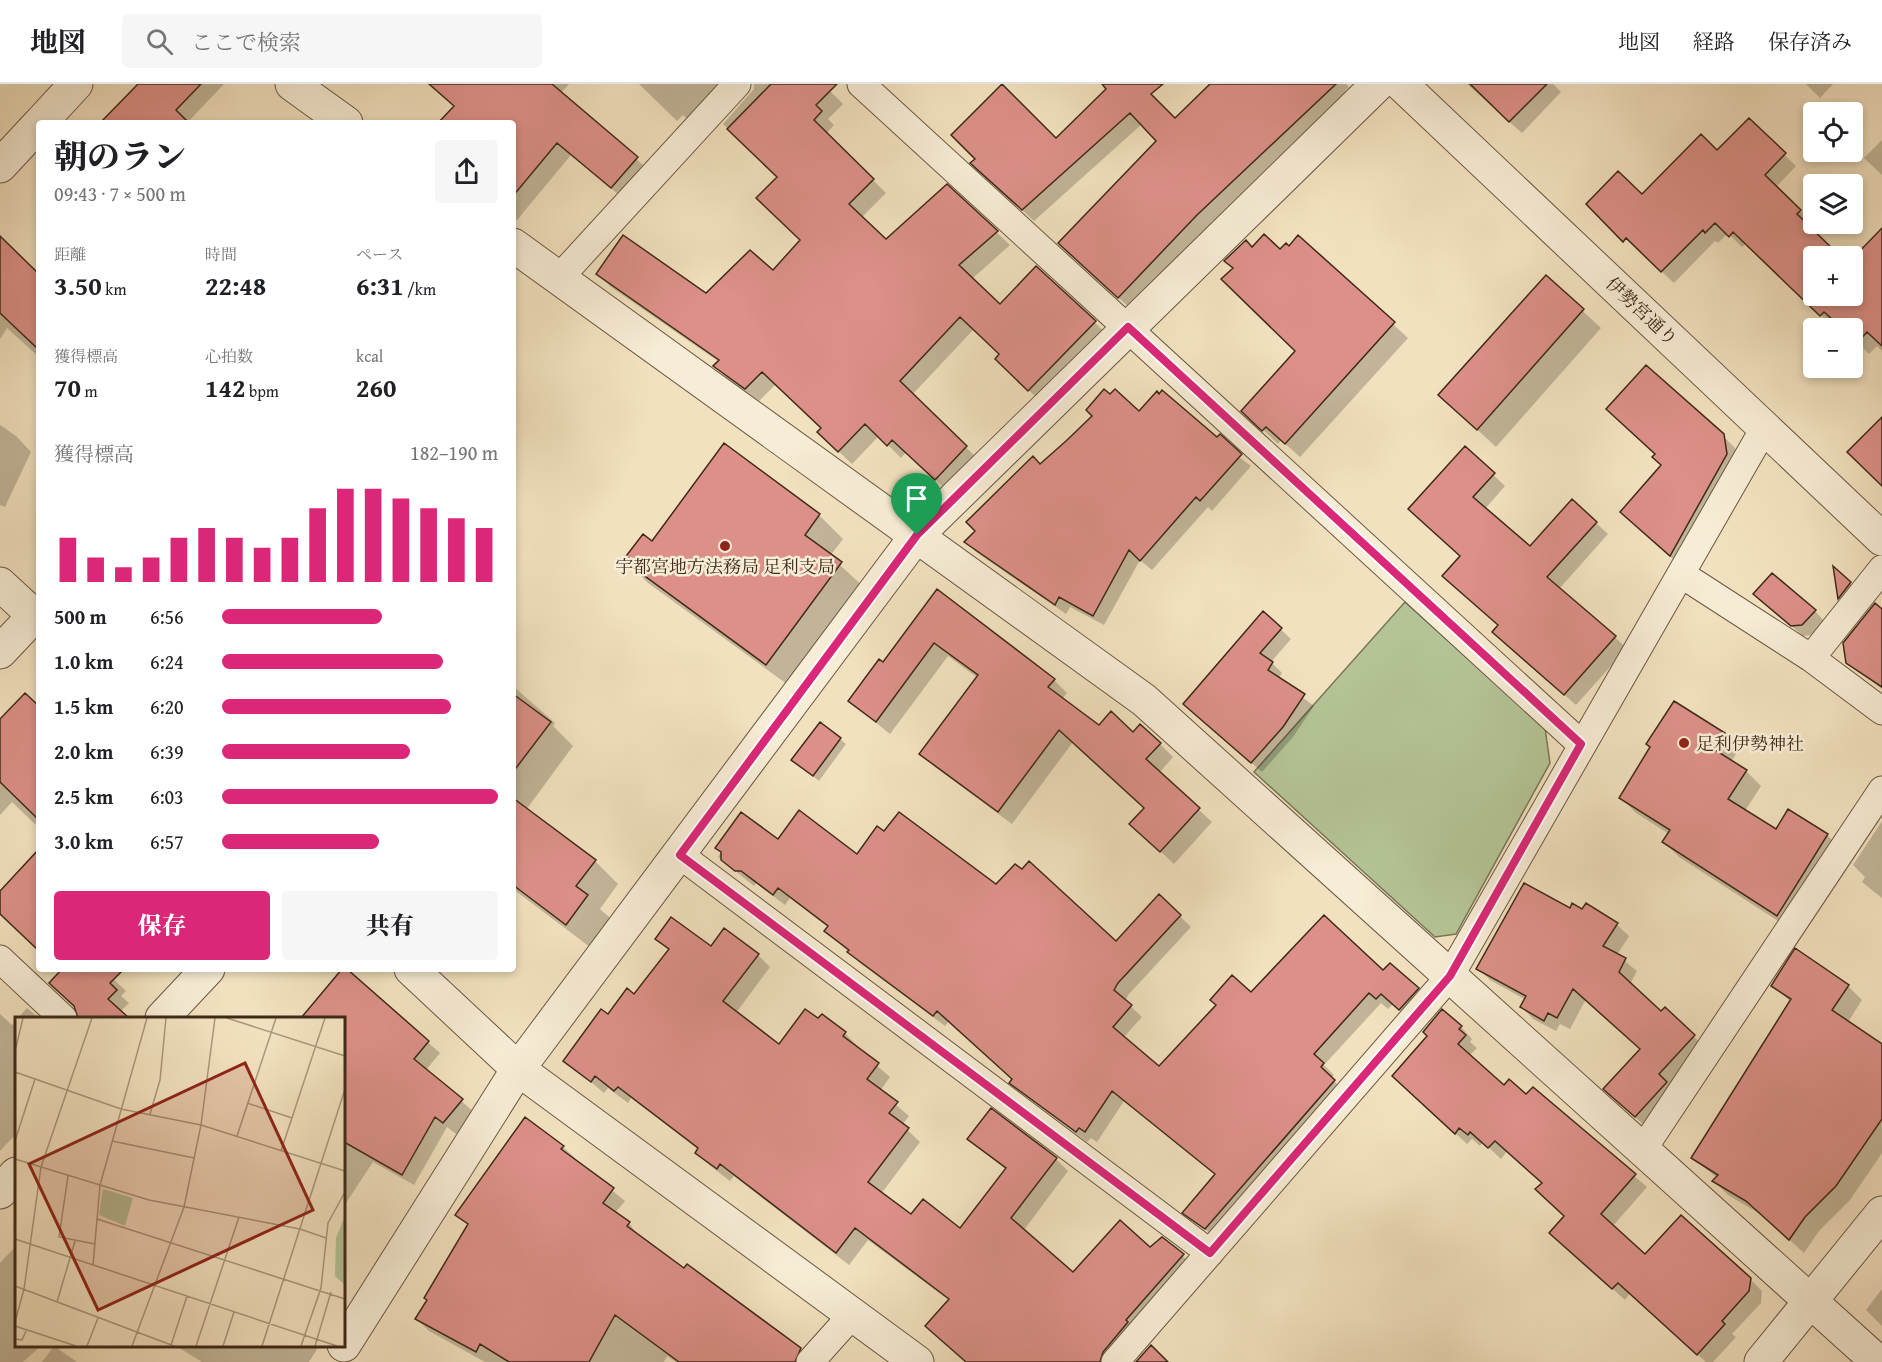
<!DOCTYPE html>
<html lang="ja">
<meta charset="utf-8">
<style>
body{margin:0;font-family:"Gentium Book Plus","Noto Serif JP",serif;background:#f6f6f6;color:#202124;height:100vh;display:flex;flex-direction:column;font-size:22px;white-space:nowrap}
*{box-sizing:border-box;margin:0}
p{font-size:20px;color:#757577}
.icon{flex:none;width:33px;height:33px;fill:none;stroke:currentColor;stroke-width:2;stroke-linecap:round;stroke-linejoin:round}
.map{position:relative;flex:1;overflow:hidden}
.details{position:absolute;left:36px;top:36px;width:480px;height:852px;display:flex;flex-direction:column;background:#fff;border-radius:6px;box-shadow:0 3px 9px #0003}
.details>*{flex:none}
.fabs{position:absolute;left:1803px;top:18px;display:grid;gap:12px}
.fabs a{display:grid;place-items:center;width:60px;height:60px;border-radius:6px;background:#fff;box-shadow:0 3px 9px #0003;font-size:30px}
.pin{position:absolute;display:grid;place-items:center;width:51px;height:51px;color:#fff;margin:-62px -26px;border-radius:50% 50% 50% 0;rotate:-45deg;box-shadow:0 0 6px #0007}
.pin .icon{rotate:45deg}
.round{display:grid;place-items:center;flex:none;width:63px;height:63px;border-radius:6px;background:#f6f6f6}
.summary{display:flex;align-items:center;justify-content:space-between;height:102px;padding:0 18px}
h1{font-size:33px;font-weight:800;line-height:45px}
.metrics{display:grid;grid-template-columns:repeat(3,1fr);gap:9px;height:102px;padding:6px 18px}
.metrics div{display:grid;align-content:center}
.metrics b{font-size:26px;font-weight:800}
.metrics small{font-size:16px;font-weight:400}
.metrics p{font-size:16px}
.chart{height:168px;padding:12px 18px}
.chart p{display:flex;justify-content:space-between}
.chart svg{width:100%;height:108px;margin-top:6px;stroke:#db2777;stroke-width:6}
.action{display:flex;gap:12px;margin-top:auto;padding:12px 18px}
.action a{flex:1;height:69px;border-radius:6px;background:#db2777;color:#fff;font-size:24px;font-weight:800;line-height:69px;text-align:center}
.action a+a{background:#f6f6f6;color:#202124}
ul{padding:0 18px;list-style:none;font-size:20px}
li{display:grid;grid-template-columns:96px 72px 1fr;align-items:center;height:45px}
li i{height:15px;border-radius:8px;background:#db2777}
header{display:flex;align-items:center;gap:36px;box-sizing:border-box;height:84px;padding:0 30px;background:#fff;border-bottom:2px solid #e0e0e0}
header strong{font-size:28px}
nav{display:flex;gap:33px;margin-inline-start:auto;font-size:21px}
.search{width:420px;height:54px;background:#f6f6f6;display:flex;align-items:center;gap:15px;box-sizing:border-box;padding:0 21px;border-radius:6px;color:#757577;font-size:22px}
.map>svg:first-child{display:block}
.green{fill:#b4c496;stroke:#797657;stroke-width:1.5}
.shadow{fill:#0003}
.building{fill:#dc9088;stroke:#3e2918;stroke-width:1.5}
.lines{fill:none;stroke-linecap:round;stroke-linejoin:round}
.minor-casing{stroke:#6b5742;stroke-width:29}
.tertiary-casing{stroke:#6b5742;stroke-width:35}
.minor{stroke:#f7ecd5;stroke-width:27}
.tertiary{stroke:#f7ecd5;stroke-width:33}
.route-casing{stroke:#fff;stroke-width:12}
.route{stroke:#db2777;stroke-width:8}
.poi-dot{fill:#8f2418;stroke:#f7ecd5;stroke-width:2}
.labels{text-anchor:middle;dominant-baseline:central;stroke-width:5;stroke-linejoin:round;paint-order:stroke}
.street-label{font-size:18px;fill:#3e2918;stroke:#f7ecd5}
.poi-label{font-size:18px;fill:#3e2918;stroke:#f7ecd5}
.inset-road{fill:none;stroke:#aa977c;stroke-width:1.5}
.view{fill:#8f2418;fill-opacity:0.15;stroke:#8f2418;stroke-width:3}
.inset-edge{fill:none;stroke:#3e2918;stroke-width:3}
</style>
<header>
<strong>地図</strong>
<div class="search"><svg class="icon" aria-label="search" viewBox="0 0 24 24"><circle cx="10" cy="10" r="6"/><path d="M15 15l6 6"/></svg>ここで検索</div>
<nav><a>地図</a><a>経路</a><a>保存済み</a></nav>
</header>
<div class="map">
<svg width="1882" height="1278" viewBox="0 0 1882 1278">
<rect width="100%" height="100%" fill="#f2e1bf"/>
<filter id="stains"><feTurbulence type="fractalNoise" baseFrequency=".00333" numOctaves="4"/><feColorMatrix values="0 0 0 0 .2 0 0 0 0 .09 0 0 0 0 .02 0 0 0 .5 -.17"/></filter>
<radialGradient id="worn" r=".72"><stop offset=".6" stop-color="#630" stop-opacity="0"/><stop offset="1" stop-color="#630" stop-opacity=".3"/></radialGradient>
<path class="green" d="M1405 518 1545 644 1550 679 1456 850 1435 853 1254 688Z"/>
<path class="shadow" d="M138 0H224L187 39H102Z
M431 0H569L561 9 650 87 625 116 571 71 517 136 513 132V39H440L455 23Z
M639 0H743L691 39 683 31 677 37Z
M754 0H823L843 20 828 35 834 41 826 50 886 109 861 134 886 157 947 102 1010 161 972 195 1000 222 1036 184 1108 251 1042 319 1010 288 1001 270 974 245 912 311 979 376 949 408 906 368 901 374 879 352 852 380 832 361 823 345 776 300 759 317 728 295 715 282 719 278 611 203 598 190 707 211 773 188 802 156 779 93 723 40 754 5Z
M1113 0H1139L1175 36 1212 0H1346L1349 3 1345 7 1349 11 1131 225 1072 171 1158 57 1142 40 1034 137 984 91 1056 56Z
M1467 0H1553L1561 8 1522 49Z
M1806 0H1833L1820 14Z
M1749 36 1796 82 1776 103 1812 138 1808 143 1838 172H1814V212H1852L1882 147V267L1877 262 1869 270 1852 253V244H1843L1837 239 1833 243 1746 159 1742 163 1728 149 1718 159 1715 157 1674 199 1600 131 1642 112 1717 68Z
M1882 56V91L1864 74Z
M1298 153 1408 254 1300 373 1281 356 1278 360 1258 341 1297 268 1252 165 1280 167 1289 164Z
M0 164 39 192V273L7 244 0 255Z
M1546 193 1601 244 1496 363 1440 311Z
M1139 329 1217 356 1251 382 1212 427 1208 423 1152 486 1140 476 1104 541 1070 523 1066 530 976 468 966 458 1040 382Z
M0 341 16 352 31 368 5 423 0 421Z
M1722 351 1735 364 1738 383 1682 483 1634 440 1663 381 1656 370Z
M724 361 819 431 843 455 830 472 864 503 791 603 648 499 625 476 652 459Z
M1465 364 1505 402 1485 425 1530 464 1596 439 1608 450 1559 505 1627 564 1576 621 1506 559 1500 542 1462 473 1410 425Z
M1835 486 1862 511 1851 526 1839 515Z
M937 507 1054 596 1067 609 1062 615 1099 643 1160 660 1173 673 1159 689 1212 738 1174 780 1145 753V724L1073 658 1012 740 935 683 921 670 978 594 948 572 890 650 849 617 883 580Z
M1755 510 1815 527 1825 538 1813 551 1803 552Z
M1882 526V605L1848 578Z
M1263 529 1291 555 1271 578 1282 589 1278 595 1314 622 1293 653 1262 688 1195 630Z
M513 602 555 639 553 642 573 662 526 726 595 777 618 800 600 825 611 835 590 863 513 805Z
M1674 619 1724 650 1739 665 1731 678 1746 687 1761 702 1745 727 1776 747 1827 751 1842 766 1792 846 1679 773 1664 758 1669 750 1636 729 1621 714 1652 663Z
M39 624V744L12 718 0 731V637Z
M840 655 846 660 819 697 793 676Z
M1882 737V814L1862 798 1865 793 1853 781Z
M778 757 996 802 1116 859 1159 812 1191 843 1129 910 1125 917 1142 933 1123 954 1159 984 1251 910 1383 888 1418 905 1429 916 1411 936 1393 920 1388 925 1381 919 1324 981 1334 991 1331 994 1345 1008 1217 1155 1184 1128 1216 1091 1124 1017 1097 1058 1091 1054 1087 1058 1022 1009 1011 998 1013 996 949 937 945 942 860 879 826 847 828 843 790 814 785 821 756 799 754 802 718 773 721 768Z
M1587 821 1617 841 1629 852 1617 871 1637 887 1630 900 1661 929 1665 925 1706 964 1647 1044 1617 1016 1641 966 1586 915 1570 945 1560 940 1556 947 1533 935 1522 923 1526 916 1490 896 1478 884 1570 826 1583 827Z
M657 855 758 871 770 883 736 929 779 962 818 936 845 949 857 962 856 964 890 993 880 1007 909 1032 902 1041 920 1058 881 1110 911 1133 961 1146 1006 1086 969 1055 1056 1075 1068 1087 1024 1146 1073 1190 1150 1165 1162 1155 1196 1183 1118 1278H970L950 1217 868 1156 849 1181 734 1092 730 1097 709 1081 697 1069 699 1066 631 1014 628 1019 608 1004 604 1009 565 976 608 932 635 912 669 867Z
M59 885H113L112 894 126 907 121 912 129 919 120 928 127 934H79Z
M344 885 440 969 426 986 474 1028 456 1050 447 1043 414 1101 373 1078 344 1122V934H303Z
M1773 902H1848L1862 916 1848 938 1882 962V1069L1850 1116 1819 1147 1804 1169 1762 1131 1728 1111 1714 1097 1717 1094 1693 1074 1791 918Z
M27 924 39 934H18Z
M0 930 12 941 16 936V1050L0 1067Z
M1461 943 1472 955 1470 958 1477 964 1469 972 1504 1003 1526 1012 1533 1005 1647 1103 1612 1143 1645 1173 1750 1195 1762 1207 1761 1219 1732 1250 1736 1253 1713 1278H1706L1630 1209 1625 1216 1563 1160 1566 1132 1543 1099 1507 1067 1501 1075 1483 1058 1480 1062 1472 1055 1467 1060 1406 1004Z
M563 1063 575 1074 574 1076 625 1117 615 1129 629 1139 639 1153 797 1263 808 1275 806 1278H676L667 1272 664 1278H485L429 1247 417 1235 469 1142 457 1131Z
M16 1162V1262H41L23 1278H0V1179Z
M1882 1205V1242L1866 1226Z
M54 1262 77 1278H42Z
M176 1262H319L309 1278H202Z"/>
<path class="building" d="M138 0H201L176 26 189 39H100Z
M429 0H552L638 73 611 104 557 59 513 112V39H438L454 22Z
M771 0H837L816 21 822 27 814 36 874 95 849 120 886 155 947 100 998 147 959 181 1000 220 1036 182 1096 237 1028 307 995 275 999 270 960 233 900 297 967 362 935 396 892 356 887 362 865 340 838 368 817 348 821 344 762 288 745 305 713 282 719 276 596 190 623 151 706 209 750 166 773 186 800 156 756 114 777 93 727 45Z
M1002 0 1056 54 1106 5 1102 0H1163L1151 10 1175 34 1210 0H1336L1197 131 1118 214 1058 159 1156 57 1130 29 1022 126 970 79 975 75 951 51Z
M1470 0H1547L1509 38Z
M1749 34 1786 69 1765 91 1801 126 1797 130 1840 172H1814V212H1852V175L1882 144V262L1867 248 1857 259 1852 255V244H1842L1824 228 1820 232 1733 148 1729 153 1715 139 1705 149 1703 146 1661 188 1626 154 1623 158 1586 120 1618 87 1642 110 1701 50 1717 66Z
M1264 150 1280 165 1286 159 1289 162 1298 151 1395 238 1285 360 1266 343 1262 347 1241 327 1295 267 1221 195 1233 184 1224 177 1246 156 1252 163Z
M0 152 39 190V266L0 229Z
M1546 191 1584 225 1477 346 1438 311Z
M1646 281 1724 350 1727 370 1670 472 1620 428 1661 381 1652 373 1655 370 1606 325Z
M1104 305 1110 310 1115 305 1139 327 1157 307 1159 310 1162 306 1217 353 1220 350 1242 370 1200 417 1196 413 1140 477 1129 466 1093 532 1059 513 1055 521 964 458 975 447 966 438 1033 372 1040 380 1066 357 1092 332 1086 326Z
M1882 333V402L1847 368Z
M724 359 820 430 805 451 842 478 766 581 623 476 643 450 652 457Z
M1465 362 1495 389 1473 413 1530 462 1572 415 1597 438 1547 493 1616 552 1564 611 1492 548 1498 541 1442 492 1460 472 1408 425Z
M1833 482 1851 498 1838 515Z
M1772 489 1816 526 1802 541 1791 542 1753 510Z
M937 505 1055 595 1048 603 1099 641 1111 627 1133 648 1140 640 1161 659 1146 675 1200 724 1160 768 1129 740 1144 724 1059 646 998 728 919 670 978 591 934 559 876 638 848 617 879 575 883 578Z
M1875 519 1882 525V603L1846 579 1843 559Z
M1263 527 1282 544 1260 569 1273 578 1268 586 1305 610 1283 643 1251 679 1183 620Z
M25 609 39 622V736L0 698V635Z
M513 610 551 638 513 688Z
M1674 617 1725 649 1715 666 1747 686 1728 715 1776 745 1788 725 1828 750 1777 832 1662 758 1670 746 1619 714 1650 663 1646 660Z
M820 638 841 654 813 692 791 676Z
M513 714 596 776 576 802 588 811 566 841 513 801Z
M799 726 857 770 877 742 884 747 899 728 996 800 1015 780 1022 785 1029 777 1116 857 1159 810 1181 831 1118 899 1114 906 1132 921 1113 943 1159 982 1216 921 1210 916 1232 891 1251 908 1324 831 1383 886 1390 879 1419 904 1399 926 1381 910 1376 915 1369 909 1314 970 1324 979 1321 983 1335 996 1205 1145 1182 1129 1215 1090 1112 1007 1085 1048 1079 1044 1076 1048 1009 999 1012 995 937 927 933 932 847 868 849 866 824 847 828 842 778 804 773 811 741 787H735L721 776V768L715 764 741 728 778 755Z
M39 765V867L0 830V807Z
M1524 799 1570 824 1572 819 1582 825 1586 819 1618 839 1603 862 1626 874 1619 888 1661 927 1665 923 1695 951 1659 990 1667 998 1635 1033 1603 1005 1640 965 1573 905 1557 934 1548 929 1544 937 1520 923 1526 912 1476 885Z
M671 833 711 862 724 844 759 870 723 917 779 960 805 925 818 934 822 930 846 948 843 952 879 979 867 995 898 1018 889 1029 909 1044 868 1098 911 1130 923 1115 960 1144 1006 1084 967 1055 991 1024 1057 1074 1011 1134 1073 1188 1120 1136 1150 1163 1162 1153 1184 1170 1126 1236 1128 1238 1103 1268 1100 1278H966L925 1242 949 1215 855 1144 836 1169 720 1080 717 1085 695 1069 698 1064 618 1003 614 1007 595 992 591 998 563 977 601 925 608 930 627 904 634 910 669 865 655 855Z
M1795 864 1849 901 1832 926 1882 960V1035L1836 1102 1805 1133 1789 1156 1746 1117 1712 1097 1718 1091 1691 1074 1791 915 1771 902Z
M62 885H124L110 899 117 906 108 915 129 934H78L74 922 49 899Z
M342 885H347L429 957 414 975 463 1015 443 1039 435 1033 402 1091 344 1058V934H301Z
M1442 925 1462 942 1459 945 1466 951 1458 960 1504 1001 1509 995 1526 1010 1533 1003 1636 1090 1601 1130 1645 1170 1681 1131 1751 1194 1749 1207 1722 1237 1725 1240 1697 1271 1618 1199 1612 1205 1549 1149 1564 1132 1535 1105 1542 1099 1495 1057 1488 1064 1470 1048 1468 1051 1459 1044 1455 1050 1392 992 1427 952 1423 948Z
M525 1033 564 1062 561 1065 614 1104 603 1119 630 1138 627 1142 684 1184 687 1180 801 1264 795 1278H679L615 1231 589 1278H509L480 1260 476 1268 415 1235 427 1216 424 1214 468 1140 455 1131Z
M1151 1261 1168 1278H1136Z"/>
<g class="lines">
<defs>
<path id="minor" d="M861 0 1581 660
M559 194 737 0
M1681 490 1811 574 1882 627
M1811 574 1882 485
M680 771 1210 1169
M0 875 63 934
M1643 1065 1882 706
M810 1278 853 1230
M1115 1278 1450 892 1765 343"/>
<path id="tertiary" d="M292 0 346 39
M1401 0 1882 455
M40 39 76 0
M0 82 39 40
M513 161 1144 616 1878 1278
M0 500 39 536
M0 568 34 532
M411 885 518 985 917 1278
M162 934 208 885
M0 1108 16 1090
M344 1261 518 985 917 451 1378 0
M1761 1278 1882 1129"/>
</defs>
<use href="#minor" class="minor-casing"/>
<use href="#tertiary" class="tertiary-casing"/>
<use href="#minor" class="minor"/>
<use href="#tertiary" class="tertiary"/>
</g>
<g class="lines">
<defs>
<path id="route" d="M1128 243 1581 660 1450 892 1210 1169 680 771 917 451Z"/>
</defs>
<use href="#route" class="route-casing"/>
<use href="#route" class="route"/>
</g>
<g class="poi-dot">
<circle cx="725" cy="462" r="6"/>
<circle cx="1684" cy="659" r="6"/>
</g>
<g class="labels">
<g class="street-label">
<text transform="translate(1642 227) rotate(43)">伊勢宮通り</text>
</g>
<g class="poi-label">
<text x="725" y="482">宇都宮地方法務局 足利支局</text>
<text x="1696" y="659" text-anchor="start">足利伊勢神社</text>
</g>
</g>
<g transform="translate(15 933)">
<rect width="330" height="330" fill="#f2e1bf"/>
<path d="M88 172 118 181 110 209 84 198ZM330 198V268L320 259 321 221Z" fill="#b4c496"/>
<path class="inset-road" d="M212 1 330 39M0 34 8 1M0 55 106 92 186 108 330 154M232 86 277 101M135 97 145 63 151 1M222 119 261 1M0 124 20 62M97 124 179 141M266 134 310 1M0 142 134 183 285 212 311 221M53 159 44 220 80 227M82 202 330 282M0 222 322 329M78 248 85 168 132 1M0 269 159 329M9 272 26 150 77 1M42 285 60 224M0 305 9 272M0 309 61 329M0 322 7 323 12 312M156 328 172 279M72 329 83 301M117 329 169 190 186 108 200 1M181 329 224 200M208 329 219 295M247 329 330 72M286 329 306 271 313 206 330 175M300 329 316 275"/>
<path class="view" d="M230 46 298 193 83 293 14 147Z"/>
<rect width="330" height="330" class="inset-edge"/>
</g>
<rect width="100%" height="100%" filter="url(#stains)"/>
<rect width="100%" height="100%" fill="url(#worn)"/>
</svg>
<div class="fabs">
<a><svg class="icon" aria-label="locate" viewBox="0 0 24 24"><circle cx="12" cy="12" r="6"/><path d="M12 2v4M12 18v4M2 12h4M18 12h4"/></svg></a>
<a><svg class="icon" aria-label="layers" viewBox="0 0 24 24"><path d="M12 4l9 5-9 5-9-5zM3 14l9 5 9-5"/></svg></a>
<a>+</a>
<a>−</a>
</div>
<div class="pin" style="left:917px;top:451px;background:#1e9e55"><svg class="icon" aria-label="arrive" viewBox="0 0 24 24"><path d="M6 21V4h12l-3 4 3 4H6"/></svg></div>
<section class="details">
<div class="summary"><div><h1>朝のラン</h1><p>09:43 · 7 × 500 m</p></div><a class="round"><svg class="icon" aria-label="share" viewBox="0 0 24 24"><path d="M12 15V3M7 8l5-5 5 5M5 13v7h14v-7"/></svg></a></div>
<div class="metrics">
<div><p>距離</p><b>3.50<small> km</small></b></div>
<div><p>時間</p><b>22:48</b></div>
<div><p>ペース</p><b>6:31<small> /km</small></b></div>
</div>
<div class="metrics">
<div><p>獲得標高</p><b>70<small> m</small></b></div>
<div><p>心拍数</p><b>142<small> bpm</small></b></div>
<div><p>kcal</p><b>260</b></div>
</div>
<div class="chart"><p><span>獲得標高</span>182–190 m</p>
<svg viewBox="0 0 160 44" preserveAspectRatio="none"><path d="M5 44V26M15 44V34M25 44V38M35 44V34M45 44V26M55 44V22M65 44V26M75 44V30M85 44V26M95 44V14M105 44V6M115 44V6M125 44V10M135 44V14M145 44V18M155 44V22"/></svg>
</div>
<ul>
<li><b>500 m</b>6:56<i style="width:58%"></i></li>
<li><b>1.0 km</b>6:24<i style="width:80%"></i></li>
<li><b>1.5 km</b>6:20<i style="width:83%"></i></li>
<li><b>2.0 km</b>6:39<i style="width:68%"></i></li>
<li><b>2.5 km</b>6:03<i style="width:100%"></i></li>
<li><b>3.0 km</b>6:57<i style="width:57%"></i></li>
</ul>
<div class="action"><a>保存</a><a>共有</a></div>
</section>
</div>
